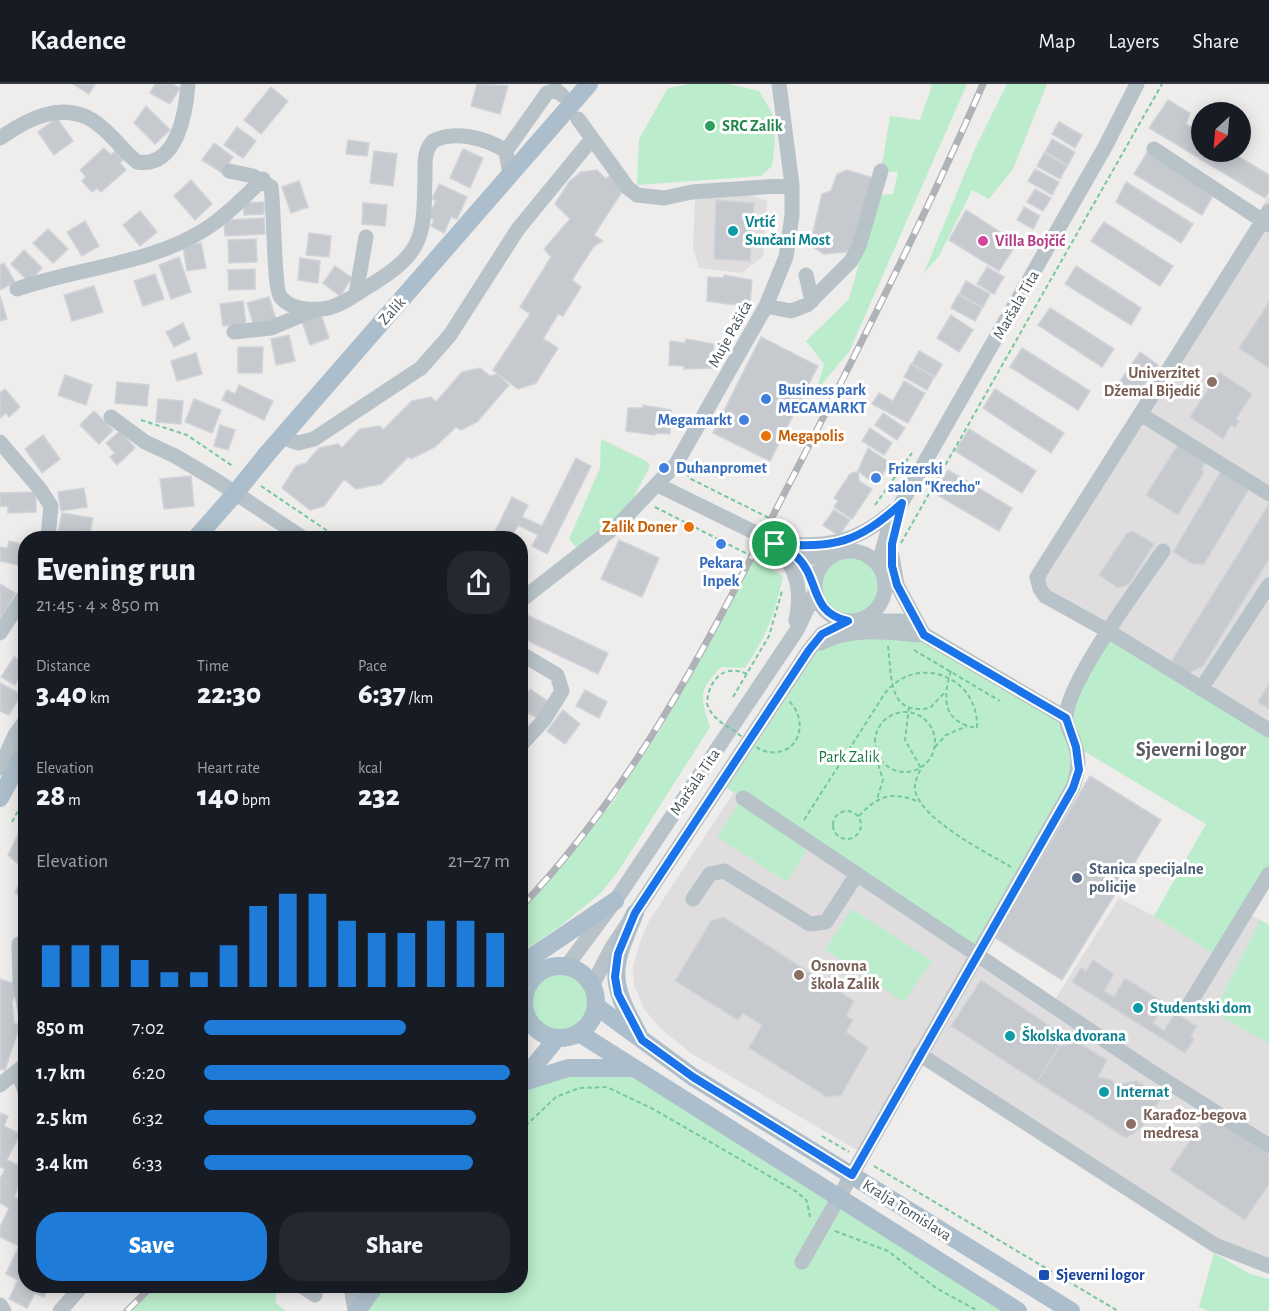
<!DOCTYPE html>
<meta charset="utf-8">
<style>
body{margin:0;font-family:"Alegreya Sans",sans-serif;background:#242831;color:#f1f3f6;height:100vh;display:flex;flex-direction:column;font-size:22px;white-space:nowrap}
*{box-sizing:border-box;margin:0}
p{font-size:20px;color:#9ea1a6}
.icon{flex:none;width:33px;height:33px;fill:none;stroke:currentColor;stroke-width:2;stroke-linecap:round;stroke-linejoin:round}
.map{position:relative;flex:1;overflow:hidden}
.panel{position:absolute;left:18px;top:447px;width:510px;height:762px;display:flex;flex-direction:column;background:#171b24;border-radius:24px;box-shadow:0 3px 15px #0003}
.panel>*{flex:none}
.needle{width:39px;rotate:206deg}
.tools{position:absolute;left:1191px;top:18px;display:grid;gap:12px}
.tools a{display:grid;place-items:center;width:60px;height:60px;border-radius:50%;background:#171b24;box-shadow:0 3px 15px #0003;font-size:30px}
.pin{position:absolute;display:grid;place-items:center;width:51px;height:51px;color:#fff;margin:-26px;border:3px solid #fff;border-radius:50%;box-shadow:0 2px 6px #0007}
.round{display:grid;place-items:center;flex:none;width:63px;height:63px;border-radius:24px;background:#242831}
.headline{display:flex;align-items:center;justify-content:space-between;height:102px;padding:0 18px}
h1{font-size:33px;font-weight:800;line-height:45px}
.figures{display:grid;grid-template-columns:repeat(3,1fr);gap:9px;height:102px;padding:6px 18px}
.figures div{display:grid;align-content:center}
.figures b{font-size:30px;font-weight:800}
.figures small{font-size:16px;font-weight:400}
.figures p{font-size:16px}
.chart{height:168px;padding:12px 18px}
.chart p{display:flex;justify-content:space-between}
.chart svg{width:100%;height:108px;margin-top:6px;stroke:#1e7bd7;stroke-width:6}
.cta{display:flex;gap:12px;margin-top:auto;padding:12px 18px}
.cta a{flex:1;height:69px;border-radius:24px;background:#1e7bd7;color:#fff;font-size:24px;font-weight:800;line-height:69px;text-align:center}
.cta a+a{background:#242831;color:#f1f3f6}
ul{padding:0 18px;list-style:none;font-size:20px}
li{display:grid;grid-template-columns:96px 72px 1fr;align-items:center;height:45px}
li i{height:15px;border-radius:8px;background:#1e7bd7}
header{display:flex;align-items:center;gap:36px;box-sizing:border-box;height:84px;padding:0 30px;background:#171b24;border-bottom:2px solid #363941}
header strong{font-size:28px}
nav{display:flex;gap:33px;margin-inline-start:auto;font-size:21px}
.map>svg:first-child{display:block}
.education{fill:#e0ddde}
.green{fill:#bbeccb}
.building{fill:#c6cacf;stroke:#d0d3d8;stroke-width:1.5}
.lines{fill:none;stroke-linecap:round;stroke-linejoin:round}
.path{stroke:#74c99a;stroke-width:2;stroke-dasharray:4.5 3;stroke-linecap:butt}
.minor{stroke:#b8c2c9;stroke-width:15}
.major{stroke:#acbecb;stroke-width:18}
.rail-casing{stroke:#afb2b7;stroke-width:7}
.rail{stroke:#fff;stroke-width:4.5;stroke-dasharray:14;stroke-linecap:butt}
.path-bridge{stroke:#74c99a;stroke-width:2;stroke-dasharray:4.5 3;stroke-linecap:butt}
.major-bridge{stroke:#acbecb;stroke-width:18}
.route-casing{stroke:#fff;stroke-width:12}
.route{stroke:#1a73e8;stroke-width:8}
.leisure-dot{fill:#2e9e5b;stroke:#fff;stroke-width:2}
.culture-dot{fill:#0f9aa8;stroke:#fff;stroke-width:2}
.hotel-dot{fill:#d1479c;stroke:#fff;stroke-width:2}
.education-dot{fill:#8d6e63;stroke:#fff;stroke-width:2}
.shop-dot{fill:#3f7fe0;stroke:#fff;stroke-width:2}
.food-dot{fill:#e8710a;stroke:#fff;stroke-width:2}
.service-dot{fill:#5c6f8a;stroke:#fff;stroke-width:2}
.transit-dot{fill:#1a4fb4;stroke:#fff;stroke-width:2}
.labels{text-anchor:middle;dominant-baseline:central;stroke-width:6;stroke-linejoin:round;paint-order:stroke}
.leisure-label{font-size:16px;font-weight:bold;fill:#27864d;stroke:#fff;text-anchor:start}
.culture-label{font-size:16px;font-weight:bold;fill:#0d838f;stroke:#fff;text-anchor:start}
.hotel-label{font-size:16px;font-weight:bold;fill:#b23c85;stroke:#fff;text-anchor:start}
.street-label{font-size:16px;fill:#455159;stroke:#fff}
.education-label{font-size:16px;font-weight:bold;fill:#785e54;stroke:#fff;text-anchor:start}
.shop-label{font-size:16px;font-weight:bold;fill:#366cbe;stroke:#fff;text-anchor:start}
.food-label{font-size:16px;font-weight:bold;fill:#c56008;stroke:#fff;text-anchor:start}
.park-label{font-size:16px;fill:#197742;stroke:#fff}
.service-label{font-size:16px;font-weight:bold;fill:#4e5e75;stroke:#fff;text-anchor:start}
.transit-label{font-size:16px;font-weight:bold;fill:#164399;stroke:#fff;text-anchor:start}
.quarter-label{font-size:20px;font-weight:bold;fill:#595d61;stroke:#fff}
</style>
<header>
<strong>Kadence</strong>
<nav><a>Map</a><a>Layers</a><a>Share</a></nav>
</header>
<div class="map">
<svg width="1269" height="1227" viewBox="0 0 1269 1227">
<rect width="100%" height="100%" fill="#efecec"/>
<path class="education" d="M750 111 767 117 763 172 742 189 699 184 693 165 695 115Z
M1269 111V650L1060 520 1037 493Z
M734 708 1052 920 1119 814 1154 832 1218 873 1246 828 1269 841V1182L1256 1178 919 971 864 1070 692 970 660 944 644 925 634 901 633 882 640 858 649 837Z"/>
<path class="green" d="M690 0H729L759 7 772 29 775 59 772 82 761 92 637 101 639 55 668 4Z
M929 0H967L849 268 816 307 824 280 806 257 849 215 878 111 893 110 898 88 881 87 890 32 920 36 932 2Z
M1007 0H1047L1013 85 989 115 972 106 939 172 924 189 974 67Z
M601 355 646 377 650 382 627 426 579 467 569 455 600 384Z
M817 502a33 33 0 1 1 66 0a33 33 0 1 1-66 0Z
M753 476 783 492C774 534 768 548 745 584L721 583C698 607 700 613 710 643L619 786 601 809 560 842 521 869V826L613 718 662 643Z
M1107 549 1269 650V790L1218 873 1154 832 1206 740 1077 663 1079 686 977 870 721 700 809 566 833 553 924 551 1065 634Z
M739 719 808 764 787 798 717 753Z
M852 825 932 877 904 918 825 866Z
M1260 836 1269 841V960L1214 928Z
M527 918a33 33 0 1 1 66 0a33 33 0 1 1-66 0Z
M634 984 1018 1227H357L375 1202H520L521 999Z
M1214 1169 1250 1190 1269 1195V1227H1208L1199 1223Z
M157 1202H276V1219L286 1227H132Z"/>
<path class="building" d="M73 0H95L89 10Z
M155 0H172L180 4 170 20 150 9Z
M477 0 508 2 500 30 471 22Z
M271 3 288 17 261 50 244 36Z
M1168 16 1190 29 1186 40 1202 50V68H1231L1269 91V108L1265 114 1149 44Z
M146 22 170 46 155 60 134 39Z
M57 34 73 57 54 71 38 48Z
M1059 38 1082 51 1075 64 1052 50Z
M237 43 256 57 243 74 224 61Z
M1052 55 1075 68 1068 81 1045 68Z
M348 56 369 59 367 72 346 70Z
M214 59 233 73 222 89 202 76Z
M104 64 111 71 115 67 123 76 120 79 126 86 101 108 97 104 92 108 82 97 86 93 80 86Z
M463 65 483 74 470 104 450 94Z
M374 67 397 70 393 102 370 99Z
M1148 67 1215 108 1202 131 1134 90Z
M1044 69 1067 82 1060 95 1037 82Z
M1035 85 1059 98 1052 111 1028 97Z
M597 86 606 95 610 91 623 106 594 151 603 157 594 162 572 196 581 203 563 232 558 230 543 255 558 264 536 299 518 305 493 286 530 230 520 223 551 173 544 165 570 135 555 120 569 98 581 88Z
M847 86 873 94 854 160 846 168 824 170 810 161 822 110 831 107 837 90Z
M191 96 212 120 195 136 174 112Z
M299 97 308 123 291 129 282 103Z
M1126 98 1193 140 1181 159 1116 118Z
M439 100 467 113 457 135 451 133 444 149 431 142 434 136 428 133 436 117 432 115Z
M1035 105 1051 114 1043 127 1027 118Z
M716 116 754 119 750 177 714 175Z
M264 118V130L244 131V119Z
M363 119 387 121 385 142 362 140Z
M1024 123 1040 132 1033 145 1017 136Z
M966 126 1017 159 999 187 949 156Z
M140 127 157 148 140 162 123 141Z
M264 134 265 150 225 152 224 136Z
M85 137 99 162 82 172 67 148Z
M1104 138 1173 182 1160 202 1091 157Z
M48 145 68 165 53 179 33 159Z
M309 149 331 152 329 173 306 171Z
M256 155 257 178 229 179 228 156Z
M201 159 206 184 187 187 183 162Z
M24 166 42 184 29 198 11 180Z
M179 173 191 208 171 215 159 181Z
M300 174 320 177 318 199 298 196Z
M4 179 15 198 0 206V181Z
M335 182 352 194 340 212 323 199Z
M1076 182 1141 224 1131 241 1065 200Z
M987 183 1004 193 994 210 977 200Z
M255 185V205L229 206 228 186Z
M155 190 164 215 143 222 134 197Z
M724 191 752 196 750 220 735 219V221L707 217 708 193 723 194Z
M966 197 990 210 983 223 959 210Z
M94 202 103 228 72 237 64 211Z
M958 211 982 224 975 237 951 224Z
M0 212 7 235 0 237Z
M269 213 276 235 254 242 247 219Z
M243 217 246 240 223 242 220 220Z
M1269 218V284L1239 264Z
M1050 224 1114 265 1102 283 1038 241Z
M320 228 329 254 310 261 301 235Z
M951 231 973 246 959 268 937 254Z
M183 239 190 255 174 263 166 248Z
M289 251 295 277 276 281 271 255Z
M761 253 818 282 770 377 713 349Z
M686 255 714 260 712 284 684 285V282L669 281 670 257 685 259Z
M238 263H263L262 289H238Z
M1022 264 1090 307 1078 326 1010 283Z
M919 267 942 280 935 293 912 280Z
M1140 268 1158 281 1134 315 1116 303Z
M196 269 202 290 177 297 171 277Z
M911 280 934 293 927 306 904 293Z
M480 284 490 292 497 290 509 301 477 338 461 346 456 343 435 363 411 375 408 373 381 400 356 405 344 395 324 422 310 426 282 404 296 382 306 379 319 364 338 360 342 364 360 345 380 342 383 346 412 317 431 313 436 318 462 288Z
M1219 288 1252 310 1236 335 1239 337 1235 344 1231 341 1223 355 1190 333Z
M65 291 92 301 86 321 58 311Z
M904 297 925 309 908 339 872 320 879 309 893 317Z
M117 298 149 301 147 322 115 319Z
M239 301 273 317 264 336 222 316 227 306 235 310Z
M5 305 20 323 9 333 6 329 0 334V309Z
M995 305 1064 349 1051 369 983 324Z
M158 315 183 317 181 340 156 338Z
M194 315 221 326 212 349 185 338Z
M643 321 671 326 670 350 655 349V351L626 347 628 324H643Z
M94 327 113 346 99 360 80 341Z
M883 329 905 344 897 356 875 341Z
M220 341 235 346 228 366 214 362Z
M870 344 892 359 884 371 862 357Z
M969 345 1036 387 1022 409 955 367Z
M120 347 135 364 117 381 110 373 115 369 106 359Z
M43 351 60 375 42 389 25 365Z
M1179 359 1206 377 1201 386 1204 388 1178 431 1146 411Z
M868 364 890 379 876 401 858 387Z
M576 374 591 382 547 470 532 462 538 451 518 441 511 454H492L512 413 528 421 522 433 542 442Z
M948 386 1012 424 999 447 934 409Z
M858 387 859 397 872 405 852 435 834 423 838 417 834 414 850 390Z
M1221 387 1252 400 1204 480H1193L1173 468Z
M191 392 194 422 164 425 160 395Z
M84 404 87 423 61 427 58 408Z
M36 408V428L8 429V422H0V409Z
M1269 420V475L1203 582 1189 589 1176 584 1172 576Z
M834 426 850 436 839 452 823 441Z
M62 429 93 434 90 448 83 447 81 454H57Z
M1133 447 1154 460 1129 500 1118 504 1099 491 1127 449Z
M619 456 659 474 642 513 601 495Z
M9 457 26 461V483L0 477V463L7 464Z
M0 500 15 509 1 535 0 534Z
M527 531 608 569 598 590 520 553V545Z
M14 573 26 580 15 601 1 593Z
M0 599 21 610 9 631 0 627Z
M1269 599V625L1258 618Z
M530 605 549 618 538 635 520 624Z
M585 606 607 618 599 634 576 622Z
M563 626 580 640 565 660 547 647Z
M1090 692 1161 736 1062 896 994 853Z
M21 745H26V787L8 771Z
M26 787V819L15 808Z
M723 833 854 917 846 932 853 936 846 948 868 964 841 1011 827 1013 749 964 762 941 743 929 738 936 675 897 711 837Z
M1093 876 1114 890 1104 907 1114 913 1125 894 1165 919 1153 939 1164 947 1175 929 1197 942 1191 952 1194 955 1185 969 1072 898 1081 884 1086 887Z
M0 895 18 901 12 918 14 939 20 941 5 986 0 985Z
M981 896 1057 947 1051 956 1060 962 1037 998 951 942Z
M1077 958 1107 976 1098 993 1112 996 1117 1004 1120 1000 1137 997 1162 1013 1142 1043 1126 1054 1037 998 1060 962Z
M0 1029 8 1032 4 1042 20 1050 7 1076 26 1085 14 1113 26 1118V1144L22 1152 26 1154V1202H49L44 1213 35 1209 27 1224 9 1215 18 1196 6 1190 19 1162 0 1153V1143L9 1124 0 1119V1095L5 1085 0 1083Z
M1208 1030 1269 1071V1100L1245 1136 1170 1086Z"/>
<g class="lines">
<path class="path" d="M141 336 187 351 234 383
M686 389 691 395 791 445
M261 402 338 454
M875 421 912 369
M655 423 773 483
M901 459 1162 0
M888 562C892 592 887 632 930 624L945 608
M914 566 1000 617
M733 613 769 552 782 507
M909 623 905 656 921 684C918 691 914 698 915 706 921 736 986 768 1011 783
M875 658a30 30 0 1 1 60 0a30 30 0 1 1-60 0Z
M935 663 946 651 967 642
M846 670 860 668 877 676 883 696 877 715
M833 741a14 14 0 1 1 28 0a14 14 0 1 1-28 0Z
M859 732C878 711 893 707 919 718
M804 736 885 609C917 569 979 592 977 644 943 638 942 616 951 587
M12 738 26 712
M19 1022 26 1042
M520 1047 556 1013 579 1004 607 1003 655 1026 797 1108 807 1117 810 1133
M822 1052 849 1068
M874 1082 1118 1227
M835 1147 888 1167 936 1204 978 1227"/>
<path class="minor" d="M578 35 628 104 637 111 664 114 692 108 792 101
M0 54C26 36 60 17 92 36 109 46 121 65 137 78 177 85 186 28 188 0
M1154 65 1269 141
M506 67 547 9 556 6 562 11
M229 87 253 92 271 103C274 122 274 204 280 212 289 225 308 226 322 225 339 224 357 209 371 201 425 168 424 151 425 91 425 78 424 67 433 57 455 46 486 54 506 67L510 91
M1269 127 1037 493 1040 505 1045 512 1108 547 1269 646
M806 191 812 217
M17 205C77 184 150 180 204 146 225 133 244 113 263 95
M356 210 366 153
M766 222 791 227 807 221 851 177 859 162 881 87
M234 248 271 244 314 226
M1142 331 1269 410
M111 333 145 358 175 372 214 395 303 454
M282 353 298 359 314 355 421 284 450 251 518 145 591 56
M0 358 40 405 51 422 48 454
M658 401 760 451 796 472 827 474
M779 460C827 463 856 460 893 427
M779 465C798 487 802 508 796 537
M815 502a35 35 0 1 1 70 0a35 35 0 1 1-70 0Z
M892 472 897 501 923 549
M883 490 882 468 890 439 1105 63 1137 0
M520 517 620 439 676 380 766 222 786 173 792 131V101L779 0
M860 536 901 537 1066 634
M0 549 26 509
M821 559C851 543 886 548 918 551
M520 569 557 591 562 607 544 636 520 662
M1201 605 1269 501
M0 684 15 651 26 636
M743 714 1149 986 1269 1062
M693 815 710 790 724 787 810 840 826 838 857 790
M19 860 20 899 26 932
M566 883 615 817 797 546 815 508
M592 902 611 865 809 566 822 550 848 537
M1190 919 1269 790
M919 970 1215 1161 1269 1182
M18 987 26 1010
M0 1001 26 980
M802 1178 1073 703C1079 686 1080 672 1073 655 1070 648 1066 641 1066 633 1068 596 1140 501 1163 467
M302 1202 315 1211
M351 1202 355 1227
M0 1221 4 1227
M60 1227 82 1202"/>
<path class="major" d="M266 371 589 0
M196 454 233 412
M0 714 26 666
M635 829C611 885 608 895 638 949
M520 881 615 817
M524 918a36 36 0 1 1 72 0a36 36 0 1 1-72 0Z
M596 922 693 993 1071 1227
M579 949 1018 1227
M520 999 557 954
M521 999 568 984H633
M357 1227 375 1202"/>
<defs>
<path id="rail" d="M520 824C635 704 708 558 783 412 853 276 922 140 983 0
M127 1227 152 1202"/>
</defs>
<use href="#rail" class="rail-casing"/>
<use href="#rail" class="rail"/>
<path class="path-bridge" d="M747 590C723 579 708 597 707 620 712 633 721 639 733 646 743 653 757 667 769 668 800 672 809 636 789 617"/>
<path class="major-bridge" d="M233 412 266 371"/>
</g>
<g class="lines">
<defs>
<path id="route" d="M902 419 892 460V482L897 501 924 551 1066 634 1076 663 1079 686 1073 704 852 1091 693 993 642 956 618 910 615 893 618 870 635 829 809 566 822 550 848 537C808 528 821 495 796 472 791 467 782 464 775 460 835 464 856 460 902 419Z"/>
</defs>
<use href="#route" class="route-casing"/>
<use href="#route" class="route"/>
</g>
<circle class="leisure-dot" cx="710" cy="42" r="6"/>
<g class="culture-dot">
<circle cx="733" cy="147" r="6"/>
<circle cx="1138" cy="924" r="6"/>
<circle cx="1010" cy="952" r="6"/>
<circle cx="1104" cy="1008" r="6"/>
</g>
<circle class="hotel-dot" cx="983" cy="157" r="6"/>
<g class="education-dot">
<circle cx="1212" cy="298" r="6"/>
<circle cx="799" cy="891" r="6"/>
<circle cx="1131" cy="1040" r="6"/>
</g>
<g class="shop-dot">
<circle cx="766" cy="315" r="6"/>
<circle cx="744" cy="336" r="6"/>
<circle cx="664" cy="384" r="6"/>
<circle cx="876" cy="394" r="6"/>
<circle cx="721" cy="460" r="6"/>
</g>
<g class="food-dot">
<circle cx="766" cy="352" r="6"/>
<circle cx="689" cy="443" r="6"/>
</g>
<circle class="service-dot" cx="1077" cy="794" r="6"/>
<rect class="transit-dot" x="1038" y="1185" width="12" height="12" rx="3"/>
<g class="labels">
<g class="leisure-label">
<text x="722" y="42">SRC Zalik</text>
</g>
<g class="culture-label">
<text x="745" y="138">Vrtić<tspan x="745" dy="18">Sunčani Most</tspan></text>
<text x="1150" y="924">Studentski dom</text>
<text x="1022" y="952">Školska dvorana</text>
<text x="1116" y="1008">Internat</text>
</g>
<g class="hotel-label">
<text x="995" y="157">Villa Bojčić</text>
</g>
<g class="street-label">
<text transform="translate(1016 221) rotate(-60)">Maršala Tita</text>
<text transform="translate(392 227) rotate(-48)">Zalik</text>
<text transform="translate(730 250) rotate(-61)">Muje Pašića</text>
<text transform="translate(695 698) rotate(-56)">Maršala Tita</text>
<text transform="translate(907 1126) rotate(32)">Kralja Tomislava</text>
</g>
<g class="education-label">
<text x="1200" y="289" text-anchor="end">Univerzitet<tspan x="1200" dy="18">Džemal Bijedić</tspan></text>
<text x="811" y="882">Osnovna<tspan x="811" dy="18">škola Zalik</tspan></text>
<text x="1143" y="1031">Karađoz-begova<tspan x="1143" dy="18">medresa</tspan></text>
</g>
<g class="shop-label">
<text x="778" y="306">Business park<tspan x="778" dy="18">MEGAMARKT</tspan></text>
<text x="732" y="336" text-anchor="end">Megamarkt</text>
<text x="676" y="384">Duhanpromet</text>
<text x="888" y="385">Frizerski<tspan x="888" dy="18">salon "Krecho"</tspan></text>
<text x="721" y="479" text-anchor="middle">Pekara<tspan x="721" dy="18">Inpek</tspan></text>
</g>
<g class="food-label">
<text x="778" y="352">Megapolis</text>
<text x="677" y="443" text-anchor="end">Zalik Doner</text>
</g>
<g class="park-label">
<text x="849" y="673">Park Zalik</text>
</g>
<g class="service-label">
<text x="1089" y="785">Stanica specijalne<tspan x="1089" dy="18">policije</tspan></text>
</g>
<g class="transit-label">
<text x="1056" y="1191">Sjeverni logor</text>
</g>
<g class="quarter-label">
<text x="1191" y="666">Sjeverni logor</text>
</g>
</g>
</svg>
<div class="tools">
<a><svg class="needle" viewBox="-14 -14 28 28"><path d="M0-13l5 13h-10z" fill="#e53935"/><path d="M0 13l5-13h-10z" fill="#9ea1a6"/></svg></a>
</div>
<div class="pin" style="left:775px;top:460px;background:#1e9e55"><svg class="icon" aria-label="arrive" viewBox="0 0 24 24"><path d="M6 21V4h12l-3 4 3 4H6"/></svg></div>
<section class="panel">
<div class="headline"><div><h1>Evening run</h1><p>21:45 · 4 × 850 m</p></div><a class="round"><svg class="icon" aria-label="share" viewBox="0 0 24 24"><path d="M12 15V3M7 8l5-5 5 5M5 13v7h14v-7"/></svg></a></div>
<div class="figures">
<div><p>Distance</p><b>3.40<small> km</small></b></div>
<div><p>Time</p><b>22:30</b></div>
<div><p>Pace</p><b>6:37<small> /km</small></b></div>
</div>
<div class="figures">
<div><p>Elevation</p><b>28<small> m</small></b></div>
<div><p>Heart rate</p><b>140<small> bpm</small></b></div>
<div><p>kcal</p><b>232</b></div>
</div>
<div class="chart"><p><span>Elevation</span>21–27 m</p>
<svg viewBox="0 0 160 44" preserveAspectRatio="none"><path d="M5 44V27M15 44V27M25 44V27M35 44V33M45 44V38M55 44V38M65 44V27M75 44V11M85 44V6M95 44V6M105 44V17M115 44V22M125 44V22M135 44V17M145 44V17M155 44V22"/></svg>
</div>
<ul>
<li><b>850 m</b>7:02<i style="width:66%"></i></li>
<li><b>1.7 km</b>6:20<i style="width:100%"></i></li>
<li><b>2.5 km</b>6:32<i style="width:89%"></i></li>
<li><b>3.4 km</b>6:33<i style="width:88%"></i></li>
</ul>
<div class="cta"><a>Save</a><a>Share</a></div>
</section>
</div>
